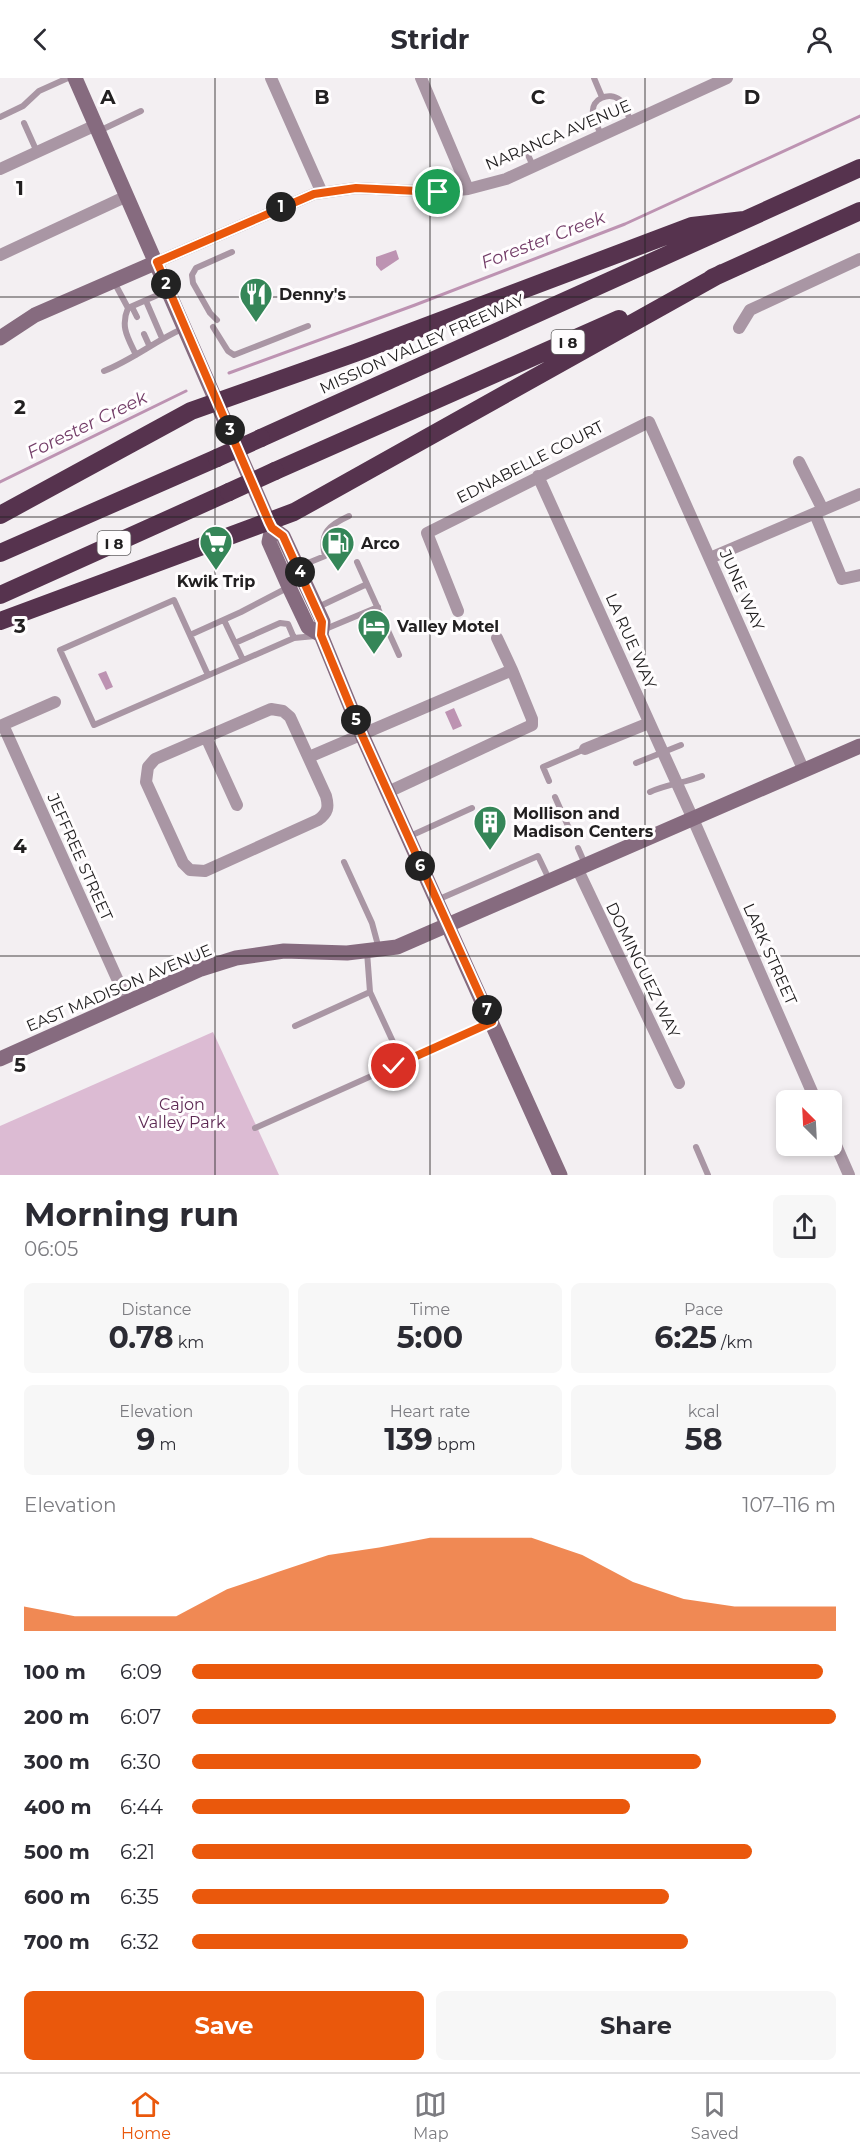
<!DOCTYPE html>
<meta charset="utf-8">
<style>
body{margin:0;font-family:Montserrat,sans-serif;background:#f7f7f7;color:#2b2b33;height:100vh;display:flex;flex-direction:column;font-size:22px;white-space:nowrap}
*{box-sizing:border-box;margin:0}
p{font-size:20px;color:#7c7c81}
.icon{flex:none;width:33px;height:33px;fill:none;stroke:currentColor;stroke-width:2;stroke-linecap:round;stroke-linejoin:round}
.map{position:relative;height:1097px;overflow:hidden}
.side{display:flex;flex-direction:column;background:#fff;flex:1}
.side>*{flex:none}
.needle{width:39px;rotate:336deg}
.controls{position:absolute;left:776px;top:1012px;display:grid;gap:12px}
.controls a{display:grid;place-items:center;width:66px;height:66px;border-radius:9px;background:#fff;box-shadow:0 3px 9px #0003;font-size:30px}
.pin{position:absolute;display:grid;place-items:center;width:51px;height:51px;color:#fff;margin:-26px;border:3px solid #fff;border-radius:50%;box-shadow:0 2px 6px #0007}
.km{position:absolute;width:30px;height:30px;margin:-15px;border-radius:50%;background:#222;color:#fff;font-size:16px;line-height:30px;text-align:center}
.round{display:grid;place-items:center;flex:none;width:63px;height:63px;border-radius:9px;background:#f7f7f7}
.overview{display:flex;align-items:center;justify-content:space-between;height:102px;padding:0 24px}
h1{font-size:33px;font-weight:700;line-height:45px}
.metrics{display:grid;grid-template-columns:repeat(3,1fr);gap:9px;height:102px;padding:6px 24px}
.metrics div{display:grid;align-content:center;border-radius:9px;background:#f7f7f7;text-align:center}
.metrics b{font-size:30px;font-weight:700}
.metrics small{font-size:16px;font-weight:400}
.metrics p{font-size:16px}
.chart{height:168px;padding:12px 24px}
.chart p{display:flex;justify-content:space-between}
.chart svg{width:100%;height:108px;margin-top:6px;fill:#ea580c;opacity:.7}
.button{display:flex;gap:12px;margin-top:auto;padding:12px 24px}
.button a{flex:1;height:69px;border-radius:9px;background:#ea580c;color:#fff;font-size:24px;font-weight:700;line-height:69px;text-align:center}
.button a+a{background:#f7f7f7;color:#2b2b33}
ul{padding:0 24px;list-style:none;font-size:20px}
li{display:grid;grid-template-columns:96px 72px 1fr;align-items:center;height:45px}
li i{height:15px;border-radius:8px;background:#ea580c}
header{display:flex;justify-content:space-between;align-items:center;height:78px;padding:0 24px;background:#fff;font-size:27px;font-weight:700}
.tabs{display:flex;justify-content:space-around;align-items:center;height:84px;border-top:2px solid #e1e1e2;background:#fff;font-size:16px;color:#7c7c81}
.tabs a{display:grid;justify-items:center;gap:3px}
.tabs .active{color:#ea580c}
.map>svg:first-child{display:block}
.green{fill:#dcbbd3}
.water{fill:#bd93b2}
.lines{fill:none;stroke-linecap:round;stroke-linejoin:round}
.stream{stroke:#bd93b2;stroke-width:3}
.lane{stroke:#a996a4;stroke-width:6}
.street{stroke:#a996a4;stroke-width:12}
.secondary{stroke:#866b7f;stroke-width:15}
.highway{stroke:#56334e;stroke-width:18}
.highway-bridge{stroke:#56334e;stroke-width:18}
.route-casing{stroke:#fff;stroke-width:12}
.route{stroke:#ea580c;stroke-width:8}
.grid{fill:none;stroke:#222021;stroke-width:1.5;stroke-opacity:0.55}
.labels{text-anchor:middle;dominant-baseline:central;stroke-width:6;stroke-linejoin:round;paint-order:stroke}
.shield{fill:#fffdfe;stroke:#646263;stroke-width:1.5}
.shield-label{font-size:15px;font-weight:bold;fill:#222021}
.street-label{font-size:16px;fill:#222021;stroke:#fffdfe}
.poi-label{font-size:16px;font-weight:bold;fill:#222021;stroke:#fffdfe;text-anchor:start}
.park-label{font-size:16px;fill:#5e2a54;stroke:#fffdfe}
.water-label{font-size:18px;font-style:italic;fill:#733d68;stroke:#fffdfe}
.grid-label{font-size:20px;text-anchor:middle;font-weight:bold;fill:#222021;stroke:#fffdfe;stroke-width:6;stroke-linejoin:round;paint-order:stroke}
</style>
<header><svg class="icon" aria-label="back" viewBox="0 0 24 24"><path d="M15 5l-7 7 7 7"/></svg>Stridr<svg class="icon" aria-label="person" viewBox="0 0 24 24"><circle cx="12" cy="8" r="4"/><path d="M4 21q1-7 8-7t8 7"/></svg></header>
<div class="map">
<svg width="860" height="1097" viewBox="0 0 860 1097">
<rect width="100%" height="100%" fill="#f3eff2"/>
<path class="green" d="M213 954 279 1097H0V1048Z"/>
<path class="water" d="M396 172 399 181 381 193 376 187V179Z
M106 593 113 609 106 612 98 596Z
M454 630 462 648 453 652 445 634Z"/>
<g class="lines">
<path class="stream" d="M229 295 415 227 625 146 860 38
M0 404 186 313"/>
<path class="lane" d="M594 0 602 19
M0 39 23 28 39 13 68 0
M24 45 37 74
M99 53 141 33
M602 58C599 51 593 43 593 35 591 21 609 13 620 22 625 28 628 37 631 44
M523 66 533 88
M114 204 128 230 169 212
M146 223 162 260
M132 229 137 239
M128 230C120 249 128 260 136 277
M217 242 210 235 193 205 192 197 196 190 232 174
M213 249 228 273 234 277 308 248
M144 256 149 267
M104 293C132 282 155 263 182 251
M357 484 399 577
M298 489 325 478C319 455 329 447 349 438
M316 530 367 506
M224 542 243 582
M323 552 378 529
M190 557 241 534 289 509
M235 565 280 545 288 546 294 560
M208 597 174 522 60 572 94 647 294 560 315 558
M636 685 681 667
M549 703 543 689 585 671
M650 714C667 706 685 705 702 698
M555 719 572 757
M408 759 472 730
M578 770 585 786
M344 784 372 845 379 871
M437 822 538 778 549 801
M370 914 394 966
M295 948 370 914 367 874
M255 1050 490 945
M696 1069 708 1097"/>
<path class="street" d="M271 0 322 115
M421 0 468 111
M0 91 96 47
M0 177 127 118
M157 184 314 116 356 110 438 114 468 111 506 101 727 0
M739 250 750 232 860 181
M799 384 823 432
M538 398 693 741 816 1023
M815 436 842 501 860 497
M710 480 860 416
M458 533 427 455 649 344 804 693
M497 560 512 592
M271 631 283 633 290 639 326 718C329 729 328 735 318 742L205 793 190 792 183 785 146 704 148 689 155 681Z
M3 647 128 925
M0 648 55 624
M206 659 237 727
M585 671 649 645
M309 679 512 592 532 641V647L388 714
M578 792 679 1005
M831 1056 849 1097"/>
<path class="secondary" d="M75 0 269 444 272 450 283 458 323 544 321 557 362 657 560 1097
M0 260 35 237 157 184
M272 450 269 464 289 509 308 549 321 557
M0 981 201 891 236 880 284 873 347 875 397 869 860 668"/>
<path class="highway" d="M712 200 860 133
M261 360 860 90
M275 393 619 241
M0 437 191 333 355 275 692 148 744 142
M0 475 217 380
M0 517 229 414
M0 543 294 434 722 195"/>
<path class="highway-bridge" d="M217 380 261 360
M229 414 275 393"/>
</g>
<g class="lines">
<defs>
<path id="route" d="M394 988 492 944 362 657 321 557 322 544 283 458 272 450 269 444 157 184 314 116 356 110 438 114"/>
</defs>
<use href="#route" class="route-casing"/>
<use href="#route" class="route"/>
</g>
<path class="grid" d="M215 0V1097M430 0V1097M645 0V1097M0 219H860M0 439H860M0 658H860M0 878H860"/>
<defs>
<symbol id="restaurant-pin" viewBox="-11 -11 22 30"><path d="M0 17L-7.5 6A9.5 9.5 0 1 1 7.5 6Z" fill="#358658" stroke="#fffdfe"/><path d="M-5-6h1v4h1v-4h1v4h1v-4h1v5L-1.5 .5V6h-2V.5L-5-1ZM5-6V6H3V1.5H1.5Q1.5-4 5-6Z" fill="#fff"/></symbol>
<symbol id="supermarket-pin" viewBox="-11 -11 22 30"><path d="M0 17L-7.5 6A9.5 9.5 0 1 1 7.5 6Z" fill="#358658" stroke="#fffdfe"/><path d="M-6-5.5h2.5l.6 2H6L4.5 2H-2.5L-4.4-4H-6ZM-1.5 3.2a1.3 1.3 0 1 0 .1 0ZM3 3.2a1.3 1.3 0 1 0 .1 0Z" fill="#fff"/></symbol>
<symbol id="fuel-pin" viewBox="-11 -11 22 30"><path d="M0 17L-7.5 6A9.5 9.5 0 1 1 7.5 6Z" fill="#358658" stroke="#fffdfe"/><path d="M-5.5-6h7V0h2V4h1.3V-2.5L3-4.5l.8-.8L6-3V5H2.5V1h-1V6h-7ZM-4.2-4.7v3.2H.2V-4.7Z" fill="#fff"/></symbol>
<symbol id="hotel-pin" viewBox="-11 -11 22 30"><path d="M0 17L-7.5 6A9.5 9.5 0 1 1 7.5 6Z" fill="#358658" stroke="#fffdfe"/><path d="M-6-4.5h1.5V1H6V5H4.5V3h-9V5H-6ZM-4 0a1.8 1.8 0 1 1 3.6 0ZM.5 0V-2.5h3Q6-2.5 6 0Z" fill="#fff"/></symbol>
<symbol id="building-pin" viewBox="-11 -11 22 30"><path d="M0 17L-7.5 6A9.5 9.5 0 1 1 7.5 6Z" fill="#358658" stroke="#fffdfe"/><path d="M-4-6H4V6H1V3H-1V6H-4ZM-2.5-4.3h1.7v1.8h-1.7ZM.8-4.3h1.7v1.8H.8ZM-2.5-1h1.7V.8h-1.7ZM.8-1h1.7V.8H.8Z" fill="#fff"/></symbol>
</defs>
<g fill-rule="evenodd">
<use href="#restaurant-pin" x="237" y="197" width="38" height="52"/>
<use href="#supermarket-pin" x="197" y="445" width="38" height="52"/>
<use href="#fuel-pin" x="319" y="446" width="38" height="52"/>
<use href="#hotel-pin" x="355" y="529" width="38" height="52"/>
<use href="#building-pin" x="471" y="725" width="38" height="52"/>
</g>
<g class="labels">
<g class="shield">
<rect x="551.5" y="252" width="33" height="24" rx="4.5"/>
<rect x="97.5" y="453" width="33" height="24" rx="4.5"/>
</g>
<g class="shield-label">
<text x="568" y="264">I 8</text>
<text x="114" y="465">I 8</text>
</g>
<g class="street-label">
<text transform="translate(558 57) rotate(-23)">NARANCA AVENUE</text>
<text transform="translate(422 266) rotate(-24)">MISSION VALLEY FREEWAY</text>
<text transform="translate(530 384) rotate(-27)">EDNABELLE COURT</text>
<text transform="translate(742 512) rotate(66)">JUNE WAY</text>
<text transform="translate(631 563) rotate(66)">LA RUE WAY</text>
<text transform="translate(80 779) rotate(66)">JEFFREE STREET</text>
<text transform="translate(770 876) rotate(66)">LARK STREET</text>
<text transform="translate(643 892) rotate(64)">DOMINGUEZ WAY</text>
<text transform="translate(119 910) rotate(-23)">EAST MADISON AVENUE</text>
</g>
<g class="poi-label">
<text x="279" y="216">Denny's</text>
<text x="361" y="465">Arco</text>
<text x="216" y="503" text-anchor="middle">Kwik Trip</text>
<text x="397" y="548">Valley Motel</text>
<text x="513" y="735">Mollison and<tspan x="513" dy="18">Madison Centers</tspan></text>
</g>
<g class="park-label">
<text x="182" y="1026">Cajon<tspan x="182" dy="18">Valley Park</tspan></text>
</g>
<g class="water-label">
<text transform="translate(543 162) rotate(-21)">Forester Creek</text>
<text transform="translate(87 347) rotate(-26)">Forester Creek</text>
</g>
</g>
<g class="grid-label">
<text x="108" y="26">A</text>
<text x="322" y="26">B</text>
<text x="538" y="26">C</text>
<text x="752" y="26">D</text>
<text x="20" y="117">1</text>
<text x="20" y="336">2</text>
<text x="20" y="555">3</text>
<text x="20" y="775">4</text>
<text x="20" y="994">5</text>
</g>
</svg>
<div class="controls">
<a><svg class="needle" viewBox="-14 -14 28 28"><path d="M0-13l5 13h-10z" fill="#e53935"/><path d="M0 13l5-13h-10z" fill="#7c7c81"/></svg></a>
</div>
<div class="pin" style="left:438px;top:114px;background:#1e9e55"><svg class="icon" aria-label="arrive" viewBox="0 0 24 24"><path d="M6 21V4h12l-3 4 3 4H6"/></svg></div>
<div class="pin" style="left:394px;top:988px;background:#d93025"><svg class="icon" aria-label="check" viewBox="0 0 24 24"><path d="M5 12l5 5 9-10"/></svg></div>
<b class="km" style="left:281px;top:129px">1</b>
<b class="km" style="left:166px;top:206px">2</b>
<b class="km" style="left:230px;top:352px">3</b>
<b class="km" style="left:300px;top:494px">4</b>
<b class="km" style="left:356px;top:642px">5</b>
<b class="km" style="left:420px;top:788px">6</b>
<b class="km" style="left:487px;top:932px">7</b>
</div>
<section class="side">
<div class="overview"><div><h1>Morning run</h1><p>06:05</p></div><a class="round"><svg class="icon" aria-label="share" viewBox="0 0 24 24"><path d="M12 15V3M7 8l5-5 5 5M5 13v7h14v-7"/></svg></a></div>
<div class="metrics">
<div><p>Distance</p><b>0.78<small> km</small></b></div>
<div><p>Time</p><b>5:00</b></div>
<div><p>Pace</p><b>6:25<small> /km</small></b></div>
</div>
<div class="metrics">
<div><p>Elevation</p><b>9<small> m</small></b></div>
<div><p>Heart rate</p><b>139<small> bpm</small></b></div>
<div><p>kcal</p><b>58</b></div>
</div>
<div class="chart"><p><span>Elevation</span>107–116 m</p>
<svg viewBox="0 0 160 44" preserveAspectRatio="none"><path d="M0 44V34L10 38L20 38L30 38L40 27L50 20L60 13L70 10L80 6L90 6L100 6L110 13L120 24L130 31L140 34L150 34L160 34V44z"/></svg>
</div>
<ul>
<li><b>100 m</b>6:09<i style="width:98%"></i></li>
<li><b>200 m</b>6:07<i style="width:100%"></i></li>
<li><b>300 m</b>6:30<i style="width:79%"></i></li>
<li><b>400 m</b>6:44<i style="width:68%"></i></li>
<li><b>500 m</b>6:21<i style="width:87%"></i></li>
<li><b>600 m</b>6:35<i style="width:74%"></i></li>
<li><b>700 m</b>6:32<i style="width:77%"></i></li>
</ul>
<div class="button"><a>Save</a><a>Share</a></div>
</section>
<nav class="tabs">
<a class="active"><svg class="icon" aria-label="home" viewBox="0 0 24 24"><path d="M3 11l9-7 9 7M6 9v11h12V9"/></svg>Home</a>
<a><svg class="icon" aria-label="map" viewBox="0 0 24 24"><path d="M3 6l6-2 6 2 6-2v14l-6 2-6-2-6 2zM9 4v14M15 6v14"/></svg>Map</a>
<a><svg class="icon" aria-label="saved" viewBox="0 0 24 24"><path d="M7 4h10v16l-5-4-5 4z"/></svg>Saved</a>
</nav>
